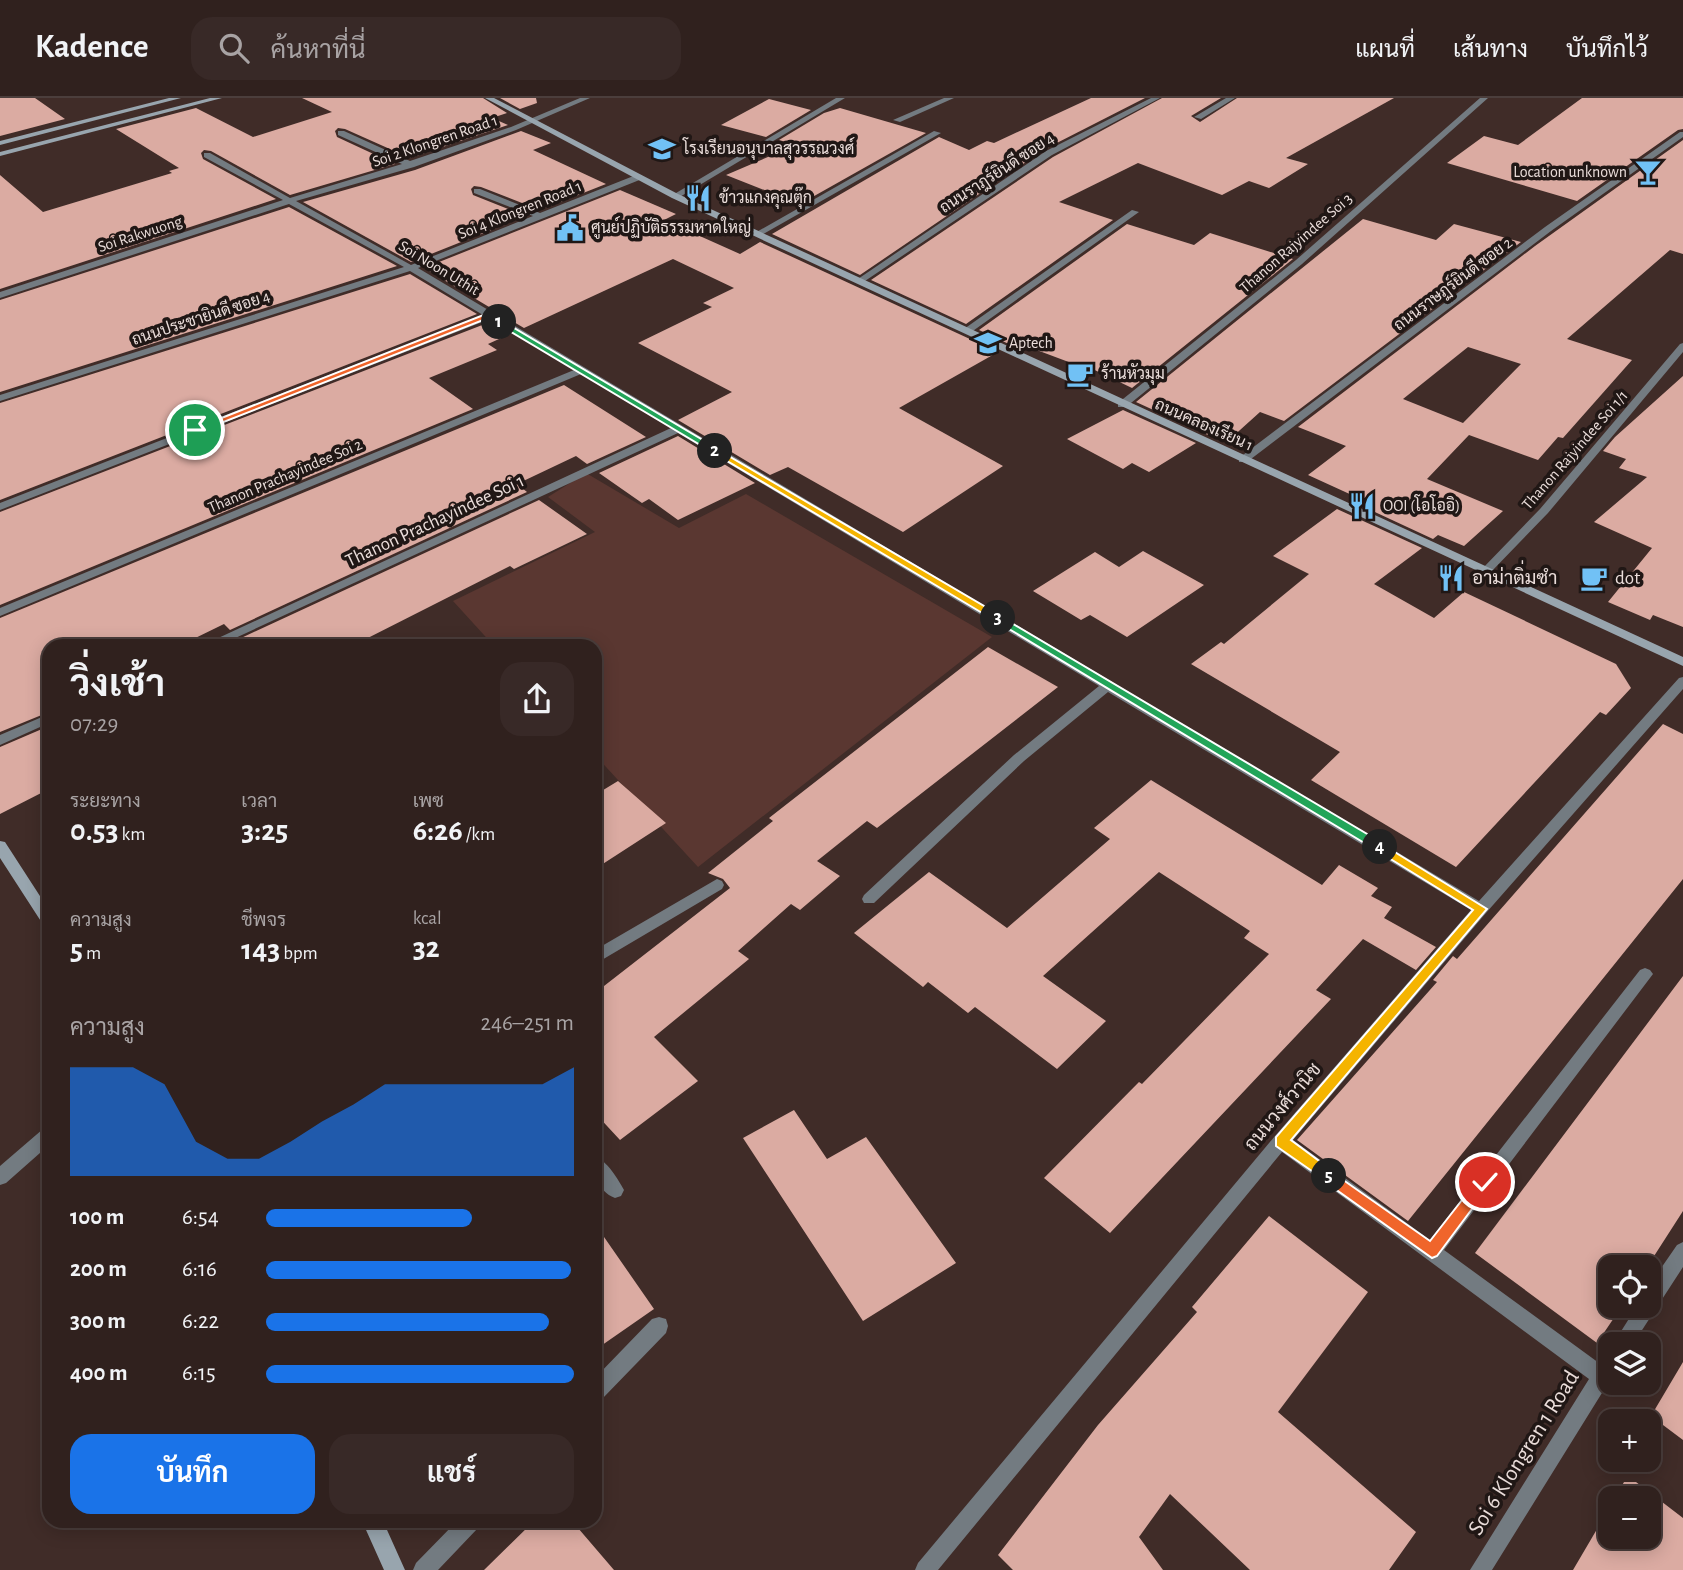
<!DOCTYPE html>
<html lang="th">
<meta charset="utf-8">
<style>
body{margin:0;font-family:"Alegreya Sans",Sarabun,sans-serif;background:#382927;color:#f1f3f6;height:100vh;display:flex;flex-direction:column;font-size:26px;white-space:nowrap}
*{box-sizing:border-box;margin:0}
p{font-size:23px;color:#a8a3a4}
.icon{flex:none;width:38px;height:38px;fill:none;stroke:currentColor;stroke-width:2;stroke-linecap:round;stroke-linejoin:round}
.map{position:relative;flex:1;overflow:hidden}
.side{position:absolute;left:42px;top:541px;width:560px;height:889px;display:flex;flex-direction:column;background:#30211e;border-radius:21px;box-shadow:0 4px 18px #0003,0 0 0 2px #4b3e3c}
.side>*{flex:none}
.fabs{position:absolute;left:1598px;top:1157px;display:grid;gap:14px}
.fabs a{display:grid;place-items:center;width:63px;height:63px;border-radius:14px;background:#30211e;box-shadow:0 4px 18px #0003,0 0 0 2px #4b3e3c;font-size:35px}
.pin{position:absolute;display:grid;place-items:center;width:60px;height:60px;color:#fff;margin:-30px;border:4px solid #fff;border-radius:50%;box-shadow:0 2px 7px #0007}
.km{position:absolute;width:35px;height:35px;margin:-18px;border-radius:50%;background:#222;color:#fff;font-size:19px;line-height:35px;text-align:center}
.round{display:grid;place-items:center;flex:none;width:74px;height:74px;border-radius:21px;background:#382927}
.overview{display:flex;align-items:center;justify-content:space-between;height:119px;padding:0 28px}
h1{font-size:38px;font-weight:700;line-height:52px}
.stats{display:grid;grid-template-columns:repeat(3,1fr);gap:10px;height:119px;padding:7px 28px}
.stats div{display:grid;align-content:center}
.stats b{font-size:30px;font-weight:700}
.stats small{font-size:19px;font-weight:400}
.stats p{font-size:19px}
.chart{height:196px;padding:14px 28px}
.chart p{display:flex;justify-content:space-between}
.chart svg{width:100%;height:126px;margin-top:7px;fill:#1a73e8;opacity:.7}
.action{display:flex;gap:14px;margin-top:auto;padding:14px 28px}
.action a{flex:1;height:80px;border-radius:21px;background:#1a73e8;color:#fff;font-size:28px;font-weight:700;line-height:80px;text-align:center}
.action a+a{background:#382927;color:#f1f3f6}
ul{padding:0 28px;list-style:none;font-size:23px}
li{display:grid;grid-template-columns:112px 84px 1fr;align-items:center;height:52px}
li i{height:18px;border-radius:9px;background:#1a73e8}
header{display:flex;align-items:center;gap:42px;box-sizing:border-box;height:98px;padding:0 35px;background:#30211e;border-bottom:2px solid #4b3e3c}
header strong{font-size:33px}
nav{display:flex;gap:38px;margin-inline-start:auto;font-size:24px}
.search{width:490px;height:63px;background:#382927;display:flex;align-items:center;gap:18px;box-sizing:border-box;padding:0 24px;border-radius:21px;color:#a8a3a4;font-size:26px}
.map>svg:first-child{display:block}
.green{fill:#5a3731}
.building{fill:#dbaba2;fill-rule:evenodd}
.lines{fill:none;stroke-linecap:round;stroke-linejoin:round}
.street{fill:#737b81;fill-rule:evenodd}
.secondary{fill:#98a5ae;fill-rule:evenodd}
.split-1{fill:#f0652b;stroke:#fff;stroke-width:2}
.split-2{fill:#22a559;stroke:#fff;stroke-width:2}
.split-3{fill:#f5b400;stroke:#fff;stroke-width:2}
.split-4{fill:#22a559;stroke:#fff;stroke-width:2}
.split-5{fill:#f5b400;stroke:#fff;stroke-width:2}
.split-6{fill:#f0652b;stroke:#fff;stroke-width:2}
.labels{text-anchor:middle;dominant-baseline:central;stroke-width:7;stroke-linejoin:round;paint-order:stroke}
.far-street-label{font-size:16px;fill:#eaddda;stroke:#201715}
.far-poi-label{font-size:16px;fill:#eaddda;stroke:#201715;text-anchor:start}
.street-label{font-size:19px;fill:#eaddda;stroke:#201715}
.poi-label{font-size:19px;fill:#eaddda;stroke:#201715;text-anchor:start}
.near-street-label{font-size:23px;fill:#eaddda;stroke:#201715}
</style>
<header>
<strong>Kadence</strong>
<div class="search"><svg class="icon" aria-label="search" viewBox="0 0 24 24"><circle cx="10" cy="10" r="6"/><path d="M15 15l6 6"/></svg>ค้นหาที่นี่</div>
<nav><a>แผนที่</a><a>เส้นทาง</a><a>บันทึกไว้</a></nav>
</header>
<div class="map">
<svg width="1683" height="1472" viewBox="0 0 1683 1472">
<rect width="100%" height="100%" fill="#402c28"/>
<path class="green" d="M586 375 679 430 746 396 992 539 698 769 595 657V548H494L453 503 595 434 548 399Z"/>
<path class="building" d="M0 0H35L65 21 0 38Z
M302 0H483L507 15 492 20 508 27 410 60 345 31 338 30 335 33 337 39 395 66 290 97 211 53 204 52 201 55 203 61 276 101 0 191V77L43 114 172 75 169 73 179 70 116 31 196 10 253 39 332 14Z
M500 0H536L537 5 520 11Z
M1091 0H1145L1045 51 860 177 772 136 939 39 969 52 987 43 994 45Z
M1162 0H1221L1191 18 1200 24 1237 0H1394L1286 60 1308 66 1269 90 1249 83 1222 97 1138 65 1059 104 1113 122 966 226 871 182 1053 59Z
M1582 0H1683V31L1678 32 1577 103 1447 65 1484 38 1518 47Z
M769 1 811 12 766 39 721 27Z
M840 10 926 35 800 106 726 77 796 47 779 42 824 15Z
M521 33 551 45 533 52 606 86 540 112 481 89 474 88 471 91 473 97 526 118 411 164 303 104 415 72Z
M1683 42V156L1670 152 1567 241 1632 262 1563 340 1558 339 1538 362 1469 337 1427 381 1503 413 1464 448 1438 437 1433 441 1349 402 1354 398 1308 377 1346 348 1298 329 1535 148ZM1468 249 1521 266 1463 325 1403 301Z
M620 92 676 116 664 122 740 156 760 144 998 254 899 310 1003 368 903 434 788 369 770 377 678 322 732 294 638 245 712 209 703 205 734 190 673 161 524 230 424 170Z
M289 109 397 168 0 294V202Z
M1363 121 1436 142 1454 126 1521 144 1284 323 1260 314 1230 341 1213 335 1208 337 1136 304Z
M1127 126 1194 147 1210 135 1293 161 1132 290 1078 264 1074 266 1015 244 1011 247 979 232Z
M410 176 477 216 0 402V305Z
M490 224 510 236 488 246 497 252 429 280 473 311 0 507V414Z
M1683 278V529L1653 517 1650 522 1608 504 1652 450 1594 424 1647 379 1619 370 1626 361 1603 353 1615 339Z
M564 287 646 339 587 366 576 358 517 386 527 394 230 532 224 526 179 548H49V614L0 634V520Z
M1123 312 1196 345 1149 374 1132 365 1123 371 1067 341Z
M678 338 755 385 678 422 649 401 642 405 599 375Z
M539 402 587 436 514 471 510 468 352 548H246L239 541Z
M1337 411 1422 450 1374 486 1434 520 1464 494 1616 566 1631 590 1606 617 1600 614 1456 769 1311 682 1340 654 1191 566 1221 544 1224 546 1309 476 1273 458Z
M1143 453 1204 487 1127 539 1090 517 1081 522 1033 493 1095 454 1119 469Z
M988 549 1058 589 877 730 867 723 817 763 840 778 800 812 791 806 738 853 749 861 654 939 698 983 620 1042 595 1015V895L730 790 723 781 708 775 773 723 769 720Z
M1663 626 1683 636V781L1408 1123 1297 1042 1437 884 1433 882 1453 858 1457 861Z
M49 628V691L0 716V649Z
M1151 682 1322 787 1339 767 1378 790 1371 798 1392 809 1384 820 1436 849 1416 872 1363 841 1316 892 1331 901 1110 1135 1044 1080 1139 984 1142 986 1269 856 1244 840 1250 833 1159 774 1043 878 1106 923 1057 971 975 909 968 915 928 884 923 889 854 835 929 774 1007 830 1110 741 1094 730Z
M618 683 666 725 595 771V697Z
M1683 878V1113L1647 1169H1610V1208H1622L1597 1245 1475 1155Z
M794 1012 827 1061 866 1039 956 1165 863 1223 743 1040Z
M1269 1118 1368 1194 1278 1314 1416 1434 1389 1472H1250L1170 1396 1139 1439 1163 1472H1013L998 1457 1098 1327 1197 1214 1192 1209Z
M595 1126 654 1211 595 1252Z
M1683 1264V1342L1651 1318Z
M1624 1384H1636L1683 1420V1472H1573L1610 1409V1438H1648V1400H1615Z
M534 1423H572L614 1472H484Z"/>
<g class="lines">
<path class="street" d="M580 0H590L516 32 414 69 296 103 411 167 533 118 474 95V91H480L540 115 636 77H642V81L418 170 1479 803 1679 580 1683 579V591L1486 815 1293 1042 1430 1142 1640 872 1645 870 1650 872 1653 876 1444 1152 1599 1265 1603 1257 1610 1255V1282L1492 1472H1470L1589 1281 1282 1054 938 1472H915L918 1465 1275 1038 1471 812 1108 594 1024 663 874 805H864L862 801 864 797 1014 657 1099 588 678 335 218 548H201L671 330 581 276 0 518V510L574 272 490 221 0 412V405L483 217 410 173 0 303V297L404 169 289 106 0 200V194L283 102 204 59V55H210L290 100 402 66 338 37V33H344L410 63 511 29Z
M836 0H845L678 100 671 98Z
M944 0H954L900 24 893 22Z
M1151 0H1160L1052 57 862 185 855 183 1046 53Z
M1226 0H1235L1201 21 1194 19Z
M1480 0H1488L1302 166 1126 309H1118V305L1296 162Z
M934 33 941 35 760 138 753 136Z
M1680 34H1683V39L1551 133 1247 364H1239V360L1545 129Z
M1132 112 1139 114 970 235H964V231Z
M1683 245V254L1548 415 1490 475H1482V471L1540 411 1680 246Z
M49 616V625L0 647V637Z
M717 781 722 783 724 787 722 791 595 866V852Z
M49 1028V1047L6 1085 0 1087V1068L43 1031Z
M595 1058C607 1063 618 1081 624 1092L621 1098 615 1100C597 1093 595 1075 595 1058Z
M1683 1144V1169L1633 1246H1613L1637 1208H1648V1189L1677 1147Z
M659 1219 666 1221 668 1228 666 1235 602 1301 595 1304V1280L652 1221Z
M457 1423H481L478 1430 438 1472H413L416 1465Z"/>
<path class="secondary" d="M169 0H181L0 47V43Z
M210 0H222L0 58V54Z
M485 0H494L678 96 1683 559V568L672 100Z
M0 743 5 744 49 812V830L44 828 0 760Z
M362 1423H383L405 1472H384Z"/>
</g>
<path class="split-1" d="M486 216H491L503 224 499 226 488 220 198 334 191 332Z"/>
<path class="split-2" d="M499 221 718 351 719 353 712 354 496 225Z"/>
<path class="split-3" d="M715 350 1001 518 1002 520 994 522 712 354Z"/>
<path class="split-4" d="M998 517 1384 746V752H1376L994 522 993 520Z"/>
<path class="split-5" d="M1380 745 1487 811 1291 1042 1334 1074 1336 1078 1329 1085 1276 1048V1039L1473 812 1376 752 1374 749Z"/>
<path class="split-6" d="M1329 1072 1430 1143 1480 1079 1485 1077 1492 1084 1437 1158 1432 1160 1324 1083 1322 1078Z"/>
<defs>
<symbol id="school-bare" viewBox="-9 -9 18 18"><path d="M0-5L7-2L0 1L-7-2ZM-4 1L0 2.5L4 1V4Q0 6-4 4Z" fill="#71c1f5" stroke="#201715" stroke-width="2.5" paint-order="stroke"/></symbol>
<symbol id="bar-bare" viewBox="-9 -9 18 18"><path d="M-6-5H6L.8 .8V4.5H3.5V6h-7V4.5H-.8V.8Z" fill="#71c1f5" stroke="#201715" stroke-width="2.5" paint-order="stroke"/></symbol>
<symbol id="restaurant-bare" viewBox="-9 -9 18 18"><path d="M-5-6h1v4h1v-4h1v4h1v-4h1v5L-1.5 .5V6h-2V.5L-5-1ZM5-6V6H3V1.5H1.5Q1.5-4 5-6Z" fill="#71c1f5" stroke="#201715" stroke-width="2.5" paint-order="stroke"/></symbol>
<symbol id="civic-bare" viewBox="-9 -9 18 18"><path d="M-.6-6.5H3V-4.5H.6V-3L4-1V1h2V6H-6V1h2V-1L-.6-3ZM-1.2 2.5V6h2.4V2.5Z" fill="#71c1f5" stroke="#201715" stroke-width="2.5" paint-order="stroke"/></symbol>
<symbol id="cafe-bare" viewBox="-9 -9 18 18"><path d="M-5.5-4.5H6V0H3Q3 3.5 0 3.5H-2.5Q-5.5 3.5-5.5 0ZM3-3.2v2h1.7v-2ZM-6 4.5H4V6H-6Z" fill="#71c1f5" stroke="#201715" stroke-width="2.5" paint-order="stroke"/></symbol>
</defs>
<g fill-rule="evenodd">
<use href="#school-bare" x="643" y="32" width="38" height="38"/>
<use href="#bar-bare" x="1629" y="55" width="38" height="38"/>
<use href="#restaurant-bare" x="679" y="81" width="38" height="38"/>
<use href="#civic-bare" x="551" y="111" width="38" height="38"/>
<use href="#school-bare" x="969" y="226" width="38" height="38"/>
<use href="#cafe-bare" x="1061" y="257" width="38" height="38"/>
<use href="#restaurant-bare" x="1343" y="389" width="38" height="38"/>
<use href="#restaurant-bare" x="1432" y="461" width="38" height="38"/>
<use href="#cafe-bare" x="1575" y="461" width="38" height="38"/>
</g>
<g class="labels">
<g class="far-street-label">
<text transform="translate(435 43) rotate(-19)">Soi 2 Klongren Road 1</text>
<text transform="translate(997 75) rotate(-33)">ถนนราฎร์ยินดี ซอย 4</text>
<text transform="translate(520 112) rotate(-22)">Soi 4 Klongren Road 1</text>
<text transform="translate(140 136) rotate(-18)">Soi Rakwuong</text>
<text transform="translate(1296 145) rotate(-41)">Thanon Rajyindee Soi 3</text>
<text transform="translate(439 170) rotate(31)">Soi Noon Uthit</text>
<text transform="translate(1453 186) rotate(-37)">ถนนราษฏร์ยินดี ซอย 2</text>
<text transform="translate(201 220) rotate(-18)">ถนนประชายินดี ซอย 4</text>
<text transform="translate(1204 327) rotate(24)">ถนนคลองเรียน 1</text>
<text transform="translate(1575 352) rotate(-49)">Thanon Rajyindee Soi 1/1</text>
<text transform="translate(285 378) rotate(-23)">Thanon Prachayindee Soi 2</text>
</g>
<g class="far-poi-label">
<text x="683" y="51">โรงเรียนอนุบาลสุวรรณวงศ์</text>
<text x="1627" y="74" text-anchor="end">Location unknown</text>
<text x="719" y="100">ข้าวแกงคุณตุ๊ก</text>
<text x="591" y="130">ศูนย์ปฏิบัติธรรมหาดใหญ่</text>
<text x="1009" y="245">Aptech</text>
<text x="1101" y="276">ร้านหัวมุม</text>
<text x="1383" y="408">OOI (โอโออิ)</text>
</g>
<g class="street-label">
<text transform="translate(435 423) rotate(-25)">Thanon Prachayindee Soi 1</text>
<text transform="translate(1283 1009) rotate(-50)">ถนนวงศ์วานิช</text>
</g>
<g class="poi-label">
<text x="1472" y="480">อาม่าติ่มซำ</text>
<text x="1615" y="480">dot</text>
</g>
<g class="near-street-label">
<text transform="translate(1524 1355) rotate(-58)">Soi 6 Klongren 1 Road</text>
</g>
</g>
</svg>
<div class="fabs">
<a><svg class="icon" aria-label="locate" viewBox="0 0 24 24"><circle cx="12" cy="12" r="6"/><path d="M12 2v4M12 18v4M2 12h4M18 12h4"/></svg></a>
<a><svg class="icon" aria-label="layers" viewBox="0 0 24 24"><path d="M12 4l9 5-9 5-9-5zM3 14l9 5 9-5"/></svg></a>
<a>+</a>
<a>−</a>
</div>
<div class="pin" style="left:195px;top:332px;background:#1e9e55"><svg class="icon" aria-label="arrive" viewBox="0 0 24 24"><path d="M6 21V4h12l-3 4 3 4H6"/></svg></div>
<div class="pin" style="left:1485px;top:1084px;background:#d93025"><svg class="icon" aria-label="check" viewBox="0 0 24 24"><path d="M5 12l5 5 9-10"/></svg></div>
<b class="km" style="left:499px;top:224px">1</b>
<b class="km" style="left:715px;top:353px">2</b>
<b class="km" style="left:998px;top:520px">3</b>
<b class="km" style="left:1380px;top:749px">4</b>
<b class="km" style="left:1329px;top:1078px">5</b>
<section class="side">
<div class="overview"><div><h1>วิ่งเช้า</h1><p>07:29</p></div><a class="round"><svg class="icon" aria-label="share" viewBox="0 0 24 24"><path d="M12 15V3M7 8l5-5 5 5M5 13v7h14v-7"/></svg></a></div>
<div class="stats">
<div><p>ระยะทาง</p><b>0.53<small> km</small></b></div>
<div><p>เวลา</p><b>3:25</b></div>
<div><p>เพซ</p><b>6:26<small> /km</small></b></div>
</div>
<div class="stats">
<div><p>ความสูง</p><b>5<small> m</small></b></div>
<div><p>ชีพจร</p><b>143<small> bpm</small></b></div>
<div><p>kcal</p><b>32</b></div>
</div>
<div class="chart"><p><span>ความสูง</span>246–251 m</p>
<svg viewBox="0 0 160 44" preserveAspectRatio="none"><path d="M0 44V6L10 6L20 6L30 12L40 32L50 38L60 38L70 32L80 25L90 19L100 12L110 12L120 12L130 12L140 12L150 12L160 6V44z"/></svg>
</div>
<ul>
<li><b>100 m</b>6:54<i style="width:67%"></i></li>
<li><b>200 m</b>6:16<i style="width:99%"></i></li>
<li><b>300 m</b>6:22<i style="width:92%"></i></li>
<li><b>400 m</b>6:15<i style="width:100%"></i></li>
</ul>
<div class="action"><a>บันทึก</a><a>แชร์</a></div>
</section>
</div>
